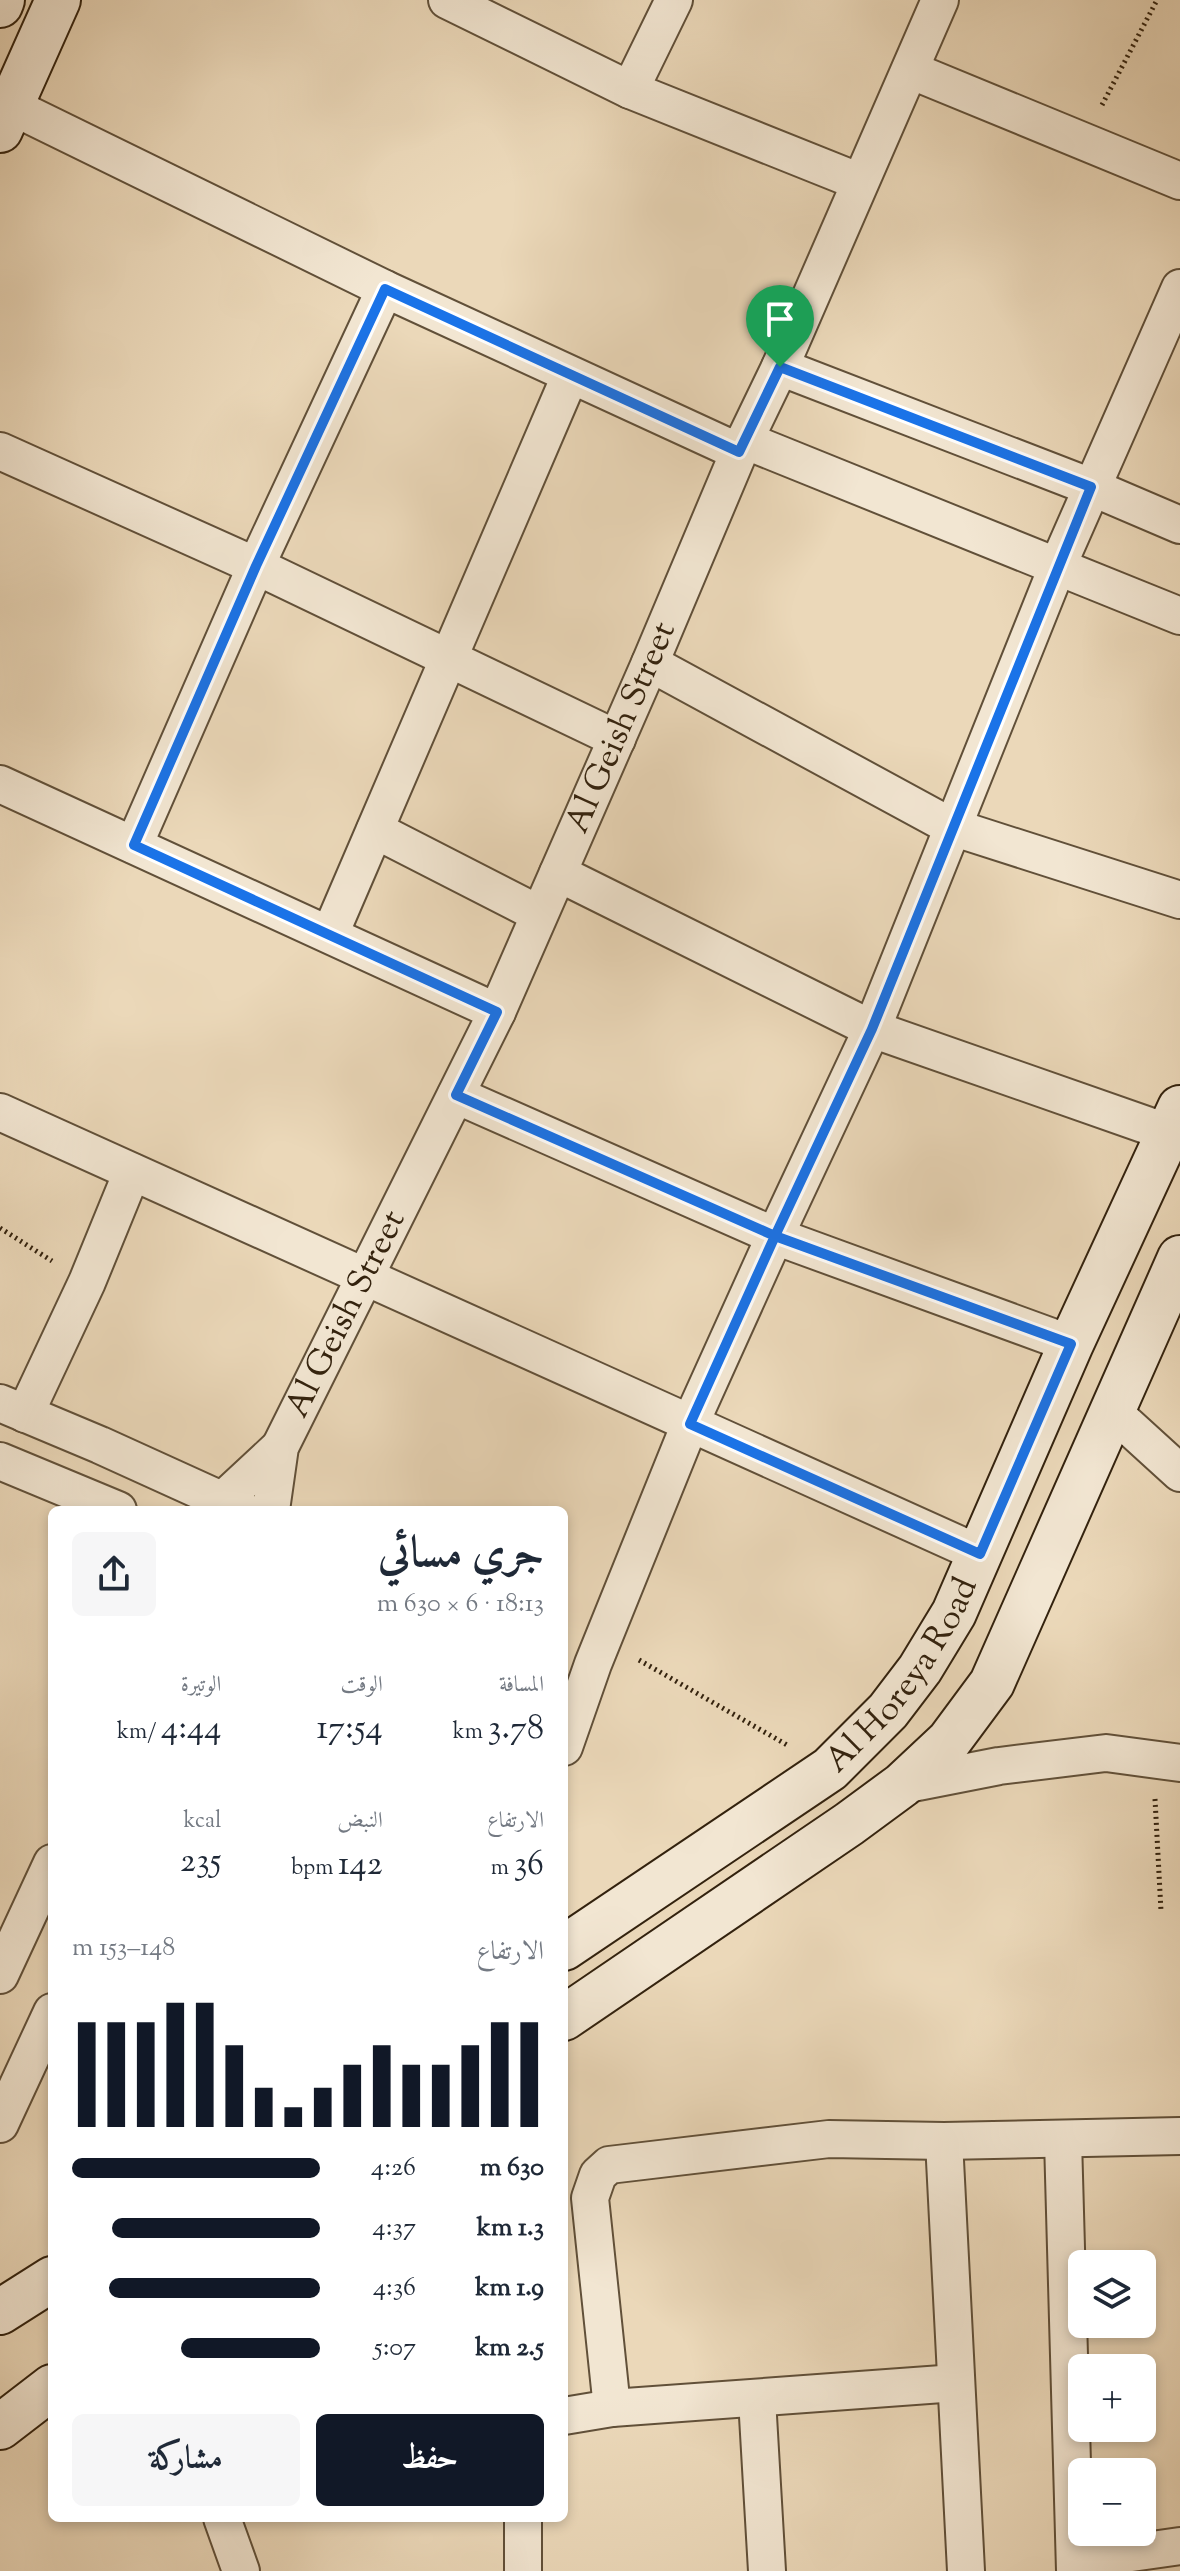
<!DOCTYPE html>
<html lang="ar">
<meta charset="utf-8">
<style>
body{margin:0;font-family:"Sorts Mill Goudy",Amiri,serif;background:#f6f6f7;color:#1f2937;direction:rtl;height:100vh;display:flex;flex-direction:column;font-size:30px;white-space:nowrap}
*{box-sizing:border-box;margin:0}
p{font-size:26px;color:#747a83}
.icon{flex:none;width:44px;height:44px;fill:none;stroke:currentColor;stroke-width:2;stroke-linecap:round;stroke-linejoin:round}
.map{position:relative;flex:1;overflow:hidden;direction:ltr}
.details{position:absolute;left:48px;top:1506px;width:520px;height:1016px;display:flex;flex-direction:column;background:#fff;border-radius:12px;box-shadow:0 4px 12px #0003;direction:rtl}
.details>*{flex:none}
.tools{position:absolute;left:1068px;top:2250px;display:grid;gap:16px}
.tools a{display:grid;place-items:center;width:88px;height:88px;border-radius:12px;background:#fff;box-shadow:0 4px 12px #0003;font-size:40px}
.pin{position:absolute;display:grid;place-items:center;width:68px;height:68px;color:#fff;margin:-82px -34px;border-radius:50% 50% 50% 0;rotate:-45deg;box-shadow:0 0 8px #0007}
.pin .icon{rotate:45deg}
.round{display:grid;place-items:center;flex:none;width:84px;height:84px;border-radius:12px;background:#f6f6f7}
.overview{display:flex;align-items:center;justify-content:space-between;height:136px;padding:0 24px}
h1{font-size:44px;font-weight:600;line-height:60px}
.metrics{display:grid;grid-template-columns:repeat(3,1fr);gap:12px;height:136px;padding:8px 24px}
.metrics div{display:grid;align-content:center}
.metrics b{font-size:34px;font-weight:600}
.metrics small{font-size:22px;font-weight:400}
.metrics p{font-size:22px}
.chart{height:224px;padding:16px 24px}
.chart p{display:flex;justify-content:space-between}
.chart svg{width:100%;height:144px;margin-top:8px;stroke:#111827;stroke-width:6}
.cta{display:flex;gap:16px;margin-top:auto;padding:16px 24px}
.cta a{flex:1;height:92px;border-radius:12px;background:#111827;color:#fff;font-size:32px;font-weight:600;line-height:92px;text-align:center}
.cta a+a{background:#f6f6f7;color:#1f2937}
ul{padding:0 24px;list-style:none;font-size:26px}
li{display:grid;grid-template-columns:128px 96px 1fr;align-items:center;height:60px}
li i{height:20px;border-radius:10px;background:#111827}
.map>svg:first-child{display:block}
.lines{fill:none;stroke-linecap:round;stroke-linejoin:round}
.minor-casing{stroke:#615039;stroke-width:40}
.secondary-casing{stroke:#33220e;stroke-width:48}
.path{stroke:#33220e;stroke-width:5;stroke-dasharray:2 4;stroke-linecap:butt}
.minor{stroke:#f2e6d2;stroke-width:36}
.secondary{stroke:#f2e6d2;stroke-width:44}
.route-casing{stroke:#fff;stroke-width:16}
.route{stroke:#1a73e8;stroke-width:10}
.labels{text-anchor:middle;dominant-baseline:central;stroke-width:6;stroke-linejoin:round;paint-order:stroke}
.street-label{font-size:34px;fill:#33220e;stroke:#f2e6d2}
</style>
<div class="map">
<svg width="1180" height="2571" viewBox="0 0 1180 2571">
<rect width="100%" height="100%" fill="#ebd8b9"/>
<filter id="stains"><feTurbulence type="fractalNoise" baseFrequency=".0025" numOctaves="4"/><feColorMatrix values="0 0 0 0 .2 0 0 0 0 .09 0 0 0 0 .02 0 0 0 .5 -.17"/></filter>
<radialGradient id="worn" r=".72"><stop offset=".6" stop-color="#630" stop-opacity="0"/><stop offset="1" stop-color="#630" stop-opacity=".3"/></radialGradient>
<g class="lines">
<defs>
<g id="minor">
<path d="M447 0 630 90 860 182"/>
<path d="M910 70 1180 181"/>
<path d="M630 90 674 0"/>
<path d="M11 106 385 289 739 452"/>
<path d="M780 367 1091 487 1180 525"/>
<path d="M744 440 1180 616"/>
<path d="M0 451 256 566 617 739"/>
<path d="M650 663 952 827 1180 900"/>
<path d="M0 784 497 1012"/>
<path d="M375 830 539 914"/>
<path d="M134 845 256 566 385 289"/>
<path d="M558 873 872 1029 1169 1133"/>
<path d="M330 934 570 376"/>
<path d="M456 1095 775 1236 1071 1344"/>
<path d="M0 1112 980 1554"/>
<path d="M0 1403 100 1445 243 1510"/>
<path d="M1113 1412 1180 1473"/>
<path d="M25 1414 87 1282 132 1172"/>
<path d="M0 1461 118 1510"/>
<path d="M217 1510 222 1501 280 1447"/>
<path id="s1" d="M271 1510 280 1447 497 1012 650 663 739 452 780 367 940 0"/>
<path d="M564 1747 593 1664 690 1424 775 1236 872 1029 1058 565 1180 288"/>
<path d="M902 1785 999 1766 1106 1753 1180 1763"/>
<path d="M0 1975 52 1863"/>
<path d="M0 2124 52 2012"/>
<path d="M1063 2140 1075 2571"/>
<path d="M944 2141 966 2571"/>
<path d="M757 2399 767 2571"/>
<path d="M612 2408 590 2198 598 2175 609 2165 829 2139 944 2141 1180 2136"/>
<path d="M564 2416 612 2408 956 2383"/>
<path d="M222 2518 241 2571"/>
<path d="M523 2518V2571"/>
<path d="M1075 2561 1180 2546"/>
</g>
<g id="secondary">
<path d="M0 5 2 0"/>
<path d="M0 130 58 0"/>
<path id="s2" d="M564 1948 830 1769 888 1711 920 1669 954 1613 1071 1344 1180 1108"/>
<path d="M564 2018 849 1824 902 1785 949 1741 992 1683 1180 1258"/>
<path d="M0 2312 52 2279"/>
<path d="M0 2427 52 2387"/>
</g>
</defs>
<use href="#minor" class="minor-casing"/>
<use href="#secondary" class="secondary-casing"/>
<path class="path" d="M1102 105 1157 0
M0 1228 52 1261
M639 1660 787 1745
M1155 1799 1161 1911"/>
<use href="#minor" class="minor"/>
<use href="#secondary" class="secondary"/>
</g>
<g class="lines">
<defs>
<path id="route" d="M780 367 739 452 385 289 256 566 134 845 497 1012 456 1095 775 1236 690 1424 980 1554 1071 1344 775 1236 872 1029 1091 487 780 367"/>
</defs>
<use href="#route" class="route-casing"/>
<use href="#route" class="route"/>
</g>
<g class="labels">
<g class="street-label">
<text stroke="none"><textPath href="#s1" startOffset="860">Al Geish Street</textPath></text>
<text stroke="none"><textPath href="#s1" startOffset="212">Al Geish Street</textPath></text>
<text stroke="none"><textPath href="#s2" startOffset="440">Al Horeya Road</textPath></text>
</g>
</g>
<rect width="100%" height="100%" filter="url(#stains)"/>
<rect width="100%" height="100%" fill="url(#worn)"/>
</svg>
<div class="tools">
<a><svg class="icon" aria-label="layers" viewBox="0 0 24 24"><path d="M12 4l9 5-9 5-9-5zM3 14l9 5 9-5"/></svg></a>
<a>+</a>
<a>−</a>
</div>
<div class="pin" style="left:780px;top:367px;background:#1e9e55"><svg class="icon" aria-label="arrive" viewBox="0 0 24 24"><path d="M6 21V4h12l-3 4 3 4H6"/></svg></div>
<section class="details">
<div class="overview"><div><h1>جري مسائي</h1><p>18:13 · 6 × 630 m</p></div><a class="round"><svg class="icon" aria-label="share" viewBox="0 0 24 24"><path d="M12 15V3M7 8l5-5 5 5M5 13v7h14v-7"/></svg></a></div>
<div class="metrics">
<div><p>المسافة</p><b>3.78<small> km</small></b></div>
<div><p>الوقت</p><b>17:54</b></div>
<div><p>الوتيرة</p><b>4:44<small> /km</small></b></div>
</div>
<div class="metrics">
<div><p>الارتفاع</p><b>36<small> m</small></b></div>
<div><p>النبض</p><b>142<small> bpm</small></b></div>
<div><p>kcal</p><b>235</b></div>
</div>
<div class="chart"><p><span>الارتفاع</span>148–153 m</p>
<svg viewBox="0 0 160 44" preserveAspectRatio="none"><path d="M5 44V12M15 44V12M25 44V12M35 44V6M45 44V6M55 44V19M65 44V32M75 44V38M85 44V32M95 44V25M105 44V19M115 44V25M125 44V25M135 44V19M145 44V12M155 44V12"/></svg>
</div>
<ul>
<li><b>630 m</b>4:26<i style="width:100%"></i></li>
<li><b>1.3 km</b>4:37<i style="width:84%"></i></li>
<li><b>1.9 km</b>4:36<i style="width:85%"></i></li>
<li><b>2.5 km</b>5:07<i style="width:56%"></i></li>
</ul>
<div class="cta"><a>حفظ</a><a>مشاركة</a></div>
</section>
</div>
